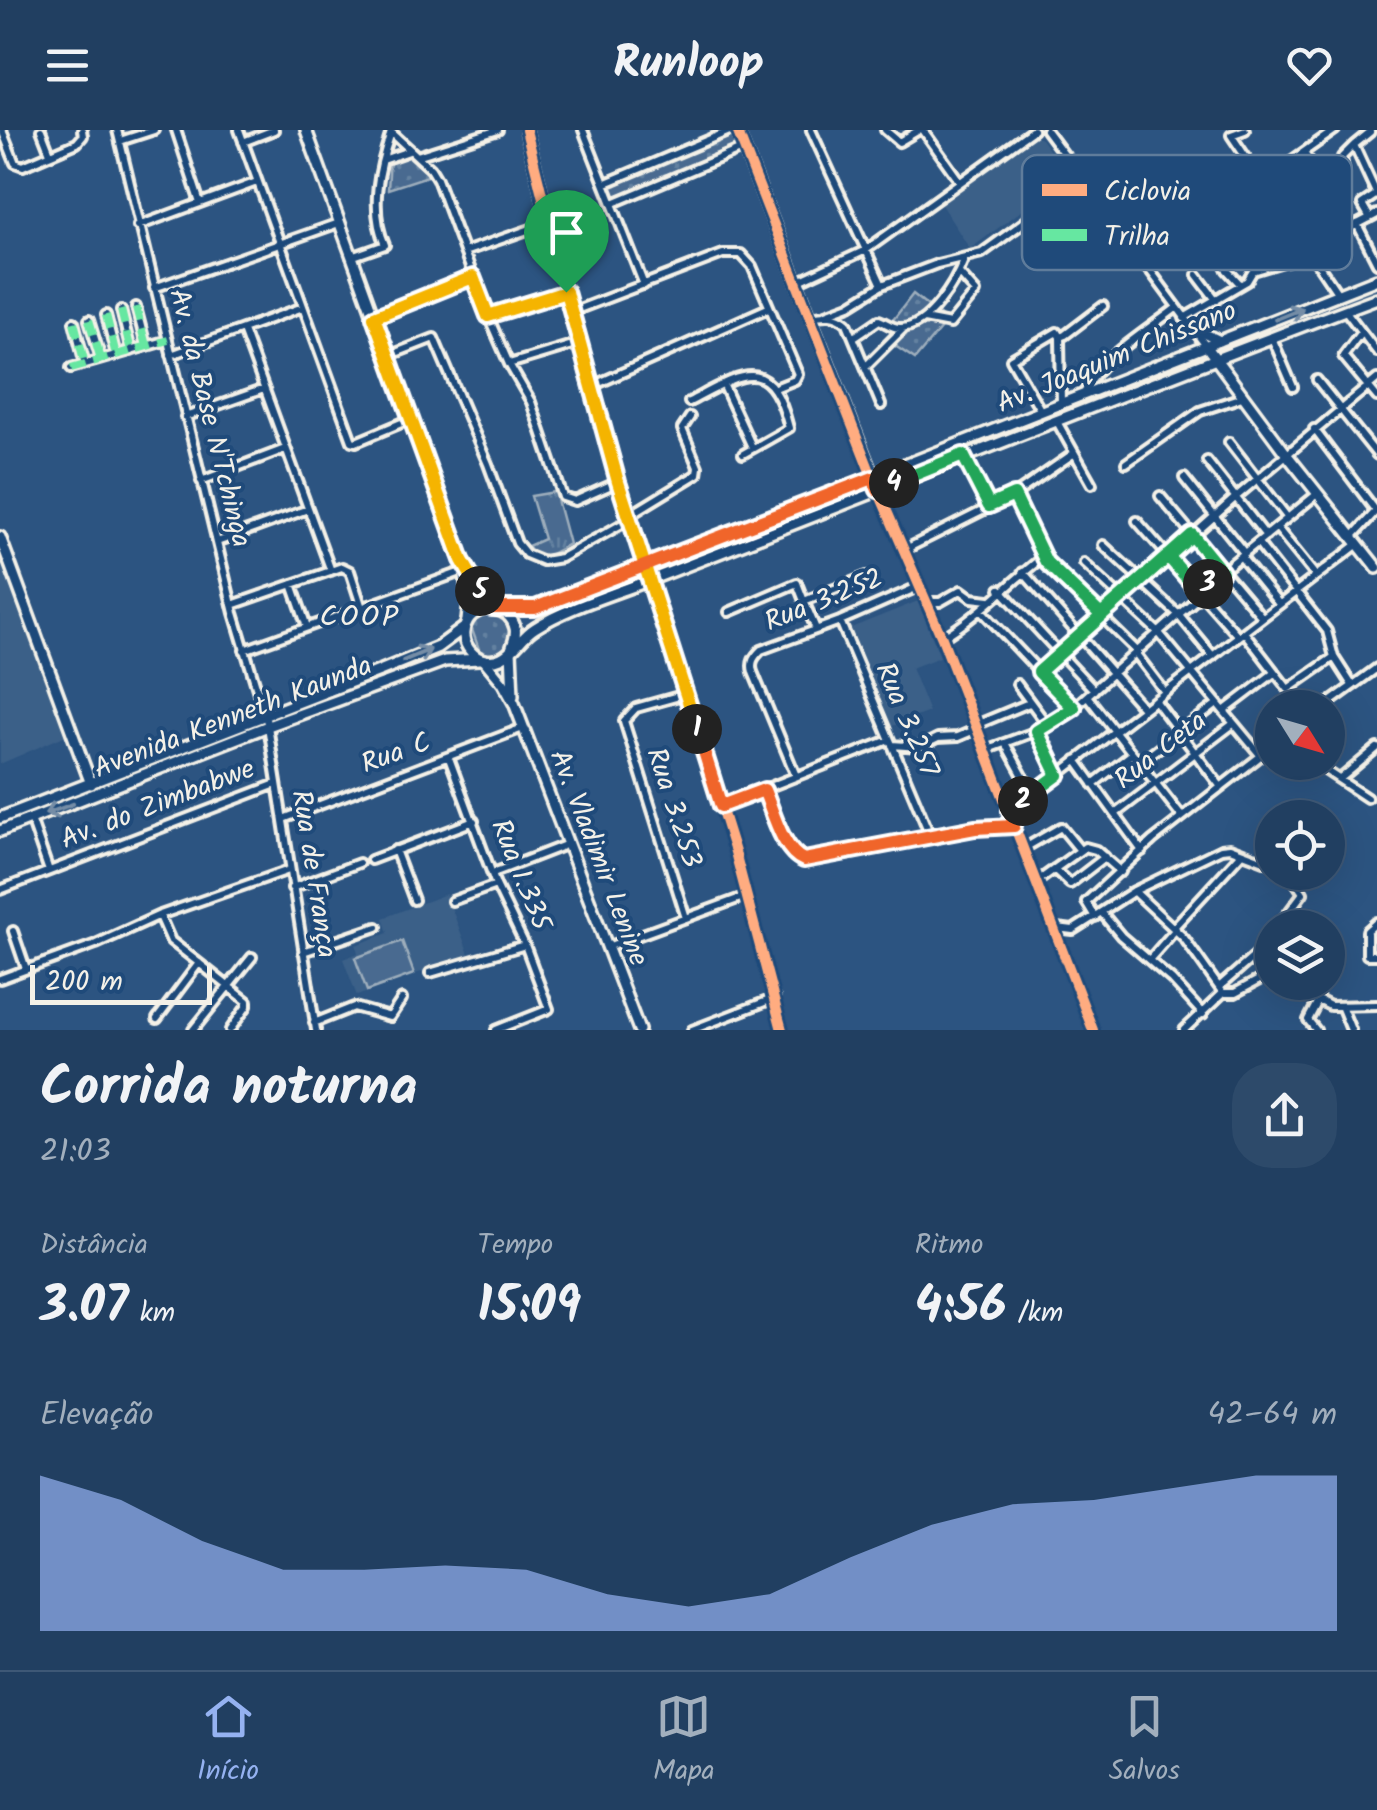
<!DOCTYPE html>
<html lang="pt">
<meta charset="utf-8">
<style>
body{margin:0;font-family:Kalam,sans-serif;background:#2d4a6a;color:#f1f3f6;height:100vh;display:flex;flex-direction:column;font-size:38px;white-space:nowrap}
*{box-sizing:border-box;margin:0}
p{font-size:32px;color:#a2afbd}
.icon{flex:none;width:55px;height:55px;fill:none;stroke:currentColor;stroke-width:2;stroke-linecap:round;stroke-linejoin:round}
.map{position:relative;height:900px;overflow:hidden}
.panel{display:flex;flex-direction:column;background:#213f61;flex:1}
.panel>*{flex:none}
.needle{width:65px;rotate:127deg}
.controls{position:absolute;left:1255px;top:560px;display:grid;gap:20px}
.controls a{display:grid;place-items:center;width:90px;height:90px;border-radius:50%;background:#213f61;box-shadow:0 10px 40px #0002,0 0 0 2px #3e5876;font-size:50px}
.scale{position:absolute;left:30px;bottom:25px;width:182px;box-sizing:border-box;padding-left:10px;border:5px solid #f4f1e8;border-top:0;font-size:28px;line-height:35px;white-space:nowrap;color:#f4f1e8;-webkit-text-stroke:8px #1f4a7a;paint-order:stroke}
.pin{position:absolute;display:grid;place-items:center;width:85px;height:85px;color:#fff;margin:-102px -42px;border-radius:50% 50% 50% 0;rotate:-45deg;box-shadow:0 0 10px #0007}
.pin .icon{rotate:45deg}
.km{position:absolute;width:50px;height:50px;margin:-25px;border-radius:50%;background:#222;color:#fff;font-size:28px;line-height:50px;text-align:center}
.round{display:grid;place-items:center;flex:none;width:105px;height:105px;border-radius:40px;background:#2d4a6a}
.head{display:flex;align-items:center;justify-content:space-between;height:170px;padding:0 40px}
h1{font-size:55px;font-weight:800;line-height:75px}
.metrics{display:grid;grid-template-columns:repeat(3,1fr);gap:15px;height:170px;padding:10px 40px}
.metrics div{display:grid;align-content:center}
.metrics b{font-size:50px;font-weight:800}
.metrics small{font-size:28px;font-weight:400}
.metrics p{font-size:28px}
.chart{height:280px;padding:20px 40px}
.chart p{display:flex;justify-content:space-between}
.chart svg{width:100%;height:180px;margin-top:10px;fill:#95b2f1;opacity:.7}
header{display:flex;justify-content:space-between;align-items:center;height:130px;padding:0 40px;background:#213f61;font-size:45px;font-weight:800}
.tabs{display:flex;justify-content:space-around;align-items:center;height:140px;border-top:2px solid #3e5876;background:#213f61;font-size:28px;color:#a2afbd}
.tabs a{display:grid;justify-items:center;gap:5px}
.tabs .selected{color:#95b2f1}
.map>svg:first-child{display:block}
.built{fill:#3b6088}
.grass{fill:url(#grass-tufts);stroke:#9eaebc;stroke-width:2.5}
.park{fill:url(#park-dots);stroke:#9eaebc;stroke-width:2.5}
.pitch{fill:#496b90;stroke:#9eaebc;stroke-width:2.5}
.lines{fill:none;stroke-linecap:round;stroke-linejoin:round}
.street-casing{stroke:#f4f1e8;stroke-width:14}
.secondary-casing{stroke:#f4f1e8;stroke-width:16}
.primary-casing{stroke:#f4f1e8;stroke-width:16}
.street{stroke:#1f4a7a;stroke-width:6}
.secondary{stroke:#1f4a7a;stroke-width:9}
.primary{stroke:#1f4a7a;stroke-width:9}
.quiet{stroke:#66e7a1;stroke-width:8;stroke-dasharray:15 8;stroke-linecap:butt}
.cycleway-casing{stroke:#1f4a7a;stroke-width:16}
.cycleway{stroke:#ffac80;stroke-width:10}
.oneway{stroke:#748da6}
.split-1-casing{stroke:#fff;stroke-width:20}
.split-2-casing{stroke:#fff;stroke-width:20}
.split-3-casing{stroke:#fff;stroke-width:20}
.split-4-casing{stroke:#fff;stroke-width:20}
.split-5-casing{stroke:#fff;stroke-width:20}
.split-6-casing{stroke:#fff;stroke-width:20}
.split-1{stroke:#f5b400;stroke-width:12}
.split-2{stroke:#f0652b;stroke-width:12}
.split-3{stroke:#22a559;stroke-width:12}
.split-4{stroke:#22a559;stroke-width:12}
.split-5{stroke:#f0652b;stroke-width:12}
.split-6{stroke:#f5b400;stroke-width:12}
.labels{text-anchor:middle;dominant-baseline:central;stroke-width:8;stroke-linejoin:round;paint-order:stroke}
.street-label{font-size:28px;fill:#f4f1e8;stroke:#1f4a7a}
.neighbourhood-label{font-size:30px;letter-spacing:2.5px;fill:#f4f1e8;stroke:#1f4a7a}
.key{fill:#1f4a7a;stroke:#5f7c9b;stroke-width:2.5}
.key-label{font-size:28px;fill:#f4f1e8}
</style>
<header><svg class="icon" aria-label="menu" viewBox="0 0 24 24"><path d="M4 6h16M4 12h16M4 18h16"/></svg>Runloop<svg class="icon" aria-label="heart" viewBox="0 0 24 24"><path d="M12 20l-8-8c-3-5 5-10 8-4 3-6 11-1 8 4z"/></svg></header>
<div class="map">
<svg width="1377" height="900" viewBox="0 0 1377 900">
<defs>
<pattern id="grass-tufts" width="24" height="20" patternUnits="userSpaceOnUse" patternTransform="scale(2.5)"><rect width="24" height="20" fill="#496b90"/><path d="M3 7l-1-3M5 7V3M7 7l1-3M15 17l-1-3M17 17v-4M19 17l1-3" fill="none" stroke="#6481a0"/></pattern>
<pattern id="park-dots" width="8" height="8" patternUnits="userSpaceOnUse" patternTransform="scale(2.5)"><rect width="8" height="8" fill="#496b90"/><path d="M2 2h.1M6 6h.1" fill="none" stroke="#6481a0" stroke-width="1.8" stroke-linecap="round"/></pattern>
</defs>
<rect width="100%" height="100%" fill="#2c5481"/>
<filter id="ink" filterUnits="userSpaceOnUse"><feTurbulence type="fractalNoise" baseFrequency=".01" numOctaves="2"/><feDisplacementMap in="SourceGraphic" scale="20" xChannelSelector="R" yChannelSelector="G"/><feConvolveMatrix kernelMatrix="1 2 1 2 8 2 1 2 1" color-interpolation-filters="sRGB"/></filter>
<g filter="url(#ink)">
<path class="built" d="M1033 5 1041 9 1066 43 1064 49 970 119 938 70Z
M0 412 71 603 0 634Z
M918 471 940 527 911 538 929 582 892 596 851 498Z
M446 764 469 824 357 866 343 829 358 823 356 815 388 803 383 788Z"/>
<path class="grass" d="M555 362 569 414 545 427 536 425 528 416 544 409 531 366Z"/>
<path class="park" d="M732 0 744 18 613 73 606 53Z
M409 23 431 45 388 59 390 28Z
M913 164 947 191 915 229 892 214 897 207 886 199Z
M478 479 506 487 513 514 500 529 481 525 470 494Z"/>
<path class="pitch" d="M402 811 414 844 367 861 355 828Z"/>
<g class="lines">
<defs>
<path id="street" d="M2 0 15 33 23 36 77 13 83 6 82 0
M41 0 50 23
M117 0 234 483 268 596 316 900
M176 0 200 73
M239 0 352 311 356 312 411 289
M583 0 644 155
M811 0 882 155
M885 0 899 12 919 0
M923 0 960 52
M1046 0 1206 216
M1245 0 1231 5 1338 164
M391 2 431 39 437 49 488 186 509 234 531 272 563 367 575 371 618 352
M1370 2 1354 15 1377 65
M120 11 154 0
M243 12 274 0
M1304 23 1328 59 1326 70 1335 106 1309 122
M417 26 498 0
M383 30 409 21
M606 53 732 0
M1328 59 1344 41 1342 27 1354 15
M1168 66 1195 87 1203 99
M613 73 744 18
M1370 88 1362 74 1377 64
M1357 94 1377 133
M138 96 257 52
M1199 103 1213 120 1251 106 1284 84
M1335 106 1377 84
M1218 118 1227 140 1240 154
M464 122 548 93
M351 127 385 115C369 79 379 38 391 2
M1146 138 1199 103 1233 72 1335 0
M1197 145 1216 170
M797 152 866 120 1033 0
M154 158 339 93
M136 177 146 216
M121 180 131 221
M1345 180 1377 222
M571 182 723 124H741L752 136 798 244 795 250 775 258
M826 184 850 175 882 155 937 134 982 123 1082 50
M106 185 116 225
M488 186 566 162
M374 187 473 147
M811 187C825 184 836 183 847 193L881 275
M1184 188 1247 151 1253 141 1293 129 1307 120
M924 189 950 194 976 162 959 143
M89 190 101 229
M74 192 85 234
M243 200 331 441
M1361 202 1343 226 1377 267
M854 207 879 190C887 193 893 199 901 198 929 197 955 153 964 130
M1060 207 1061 275
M1272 208 1293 257
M171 225 303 177
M388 226 434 208 488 334 517 413 526 424 543 431 561 428 631 389
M509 234 579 213
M866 236 903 199
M71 238 168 210
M1317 250 1377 325
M723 254 752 317
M590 257 768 178
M1084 265C1092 233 1150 199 1176 178
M689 272C743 244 770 222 789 298L743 324
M1041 281 1011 229 1057 202 1060 207 1065 205 1103 176
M185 287 264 259
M1056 290 1092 354
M1314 299 1376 381
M1229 312 1287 387
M963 325 989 376
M1207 331 1266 406
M1126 333 1200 281 1242 267
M1184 348 1245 424
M201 351 285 319
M878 360 942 508 1093 900
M1014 365 1046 432 1138 522
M1160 366 1262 487
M630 385 697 344 698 337 682 299 690 287
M1137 391 1238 506
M1277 398 1315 445
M1353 406 1376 381
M217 412 308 379
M1258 413 1327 501 1334 527 1352 555
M1103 415 1180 486 1213 526
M904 420 1014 365 1073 324
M1241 427 1279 474
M1084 433 1159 503 1261 626
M1023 442 1143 578
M650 450 735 722 782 900
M292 454 307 497
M1000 459 1094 560
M1198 461 1317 364
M927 472H940L961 460 972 468 989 470
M232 475 342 437 350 441 362 478
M981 480 1074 578
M729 482 797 453 804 471
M840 491 930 705
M816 499 804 471 867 446
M1244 502 1288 559 1334 527
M942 508C979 486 1009 453 1043 427
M244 520 464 441
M1136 524 1165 562
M1039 543 1236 367 1377 249
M1017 554 1048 596
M1088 567 1182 687
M1155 570 1221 657
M1322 578 1377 538
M1224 581 1274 543
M976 595 1029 573
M1037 601 1058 645
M1005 613 1033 664
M892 615 920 617 938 608 958 607 977 599
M985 620 1037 601 1064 586 1202 464
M449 628 496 755 525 815 549 879 496 900
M1076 630 1142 721
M1313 632 1367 668
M1139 633 1217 574
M796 646 753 542C750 532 754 527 761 520L840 491 920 456
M1340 649 1377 618
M1093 654 1132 624
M764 660C773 681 782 721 804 730L975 698 1014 696
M721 676 889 610
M1011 681 1358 414
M1115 684 1233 594
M31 689 49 741
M283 689 523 598
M1023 719 1061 697 1079 719
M395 720 414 770
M371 730 474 691
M1054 739 1070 754 1105 727
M493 743 568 714
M1038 751 1085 717 1096 720 1121 742
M292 758 359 733
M0 760 276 654
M1134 761 1184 808 1223 863
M452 771 496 755
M1102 783 1121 806 1172 850 1203 884
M160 786 171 811 247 871V876L230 900
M1095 787 1086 772 1153 710 1272 617
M686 788 624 591 636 578 686 564
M1377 792 1367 801V825H1377
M1174 797 1242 723
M1057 798 1073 800 1134 761 1221 719 1230 718 1272 734
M1277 798 1303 763 1289 742
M13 801 26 839
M607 817 746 766
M303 822 377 797
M1149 830 1176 799
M430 843 525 815
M0 849 96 814 160 785 289 740
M1284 852 1330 876 1377 875
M1219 857 1258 823 1272 805
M1342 878 1351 900
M157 889 199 833
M314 893 354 877 390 887 402 869
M193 900 252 827
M692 900 775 868
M1184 900 1223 863H1235L1272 843
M1316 900 1308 890 1318 871"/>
<path id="secondary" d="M306 0 462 430 492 478
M526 0 590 257 650 450
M737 0 878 360
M1207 217 1287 325 1377 438
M0 407 91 654
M464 439 469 472 467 491
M511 520 513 566
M484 530 503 553 514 573 639 900"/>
<path id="primary" d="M1191 197 1220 211
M502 479 535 478 646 437 1377 149
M511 520C513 513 517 505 515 498 510 476 480 472 468 490 454 512 478 539 501 528 515 521 522 506 535 498 568 477 611 465 647 451 891 357 1132 259 1377 168
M0 688 382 540 438 517 465 497
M0 701 268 596 445 531 479 529"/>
</defs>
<use href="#street" class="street-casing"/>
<use href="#secondary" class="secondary-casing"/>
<use href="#primary" class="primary-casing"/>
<use href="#street" class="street"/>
<use href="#secondary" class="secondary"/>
<use href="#primary" class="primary"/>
<path class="quiet" d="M136 177 146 216
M121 180 131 221
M106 185 116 225
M89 190 101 229
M74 192 85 234
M71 238 168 210"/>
<defs>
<path id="cycleway" d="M526 0 590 257 735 722 782 900
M737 0 873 349 942 508 1093 900"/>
</defs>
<use href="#cycleway" class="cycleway-casing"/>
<use href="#cycleway" class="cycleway"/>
</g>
<defs><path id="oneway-shaft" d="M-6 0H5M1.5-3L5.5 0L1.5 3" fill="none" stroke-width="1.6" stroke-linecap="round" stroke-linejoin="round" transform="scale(2.5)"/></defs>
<g class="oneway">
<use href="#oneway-shaft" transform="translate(1289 184) rotate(-22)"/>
<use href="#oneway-shaft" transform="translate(417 525) rotate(-23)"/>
<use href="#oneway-shaft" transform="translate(59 679) rotate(160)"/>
</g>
</g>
<g class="lines" filter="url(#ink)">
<defs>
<path id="split-1" d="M566 162 618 352 697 599"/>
<path id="split-2" d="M697 599 721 676 764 660C773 681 782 721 804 730L975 698 1014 696 1010 681 1023 671"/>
<path id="split-3" d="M1023 671 1058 645 1037 601 1074 578 1039 542 1192 405 1222 442 1208 454"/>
<path id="split-4" d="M894 353 963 325 989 376 1014 365 1046 432 1101 485 1168 426 1198 461 1208 454"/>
<path id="split-5" d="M480 461 492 478H535L873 348 878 360 894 353"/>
<path id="split-6" d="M480 461 462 430 374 187 473 147 488 186 566 162"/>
</defs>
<use href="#split-1" class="split-1-casing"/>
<use href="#split-2" class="split-2-casing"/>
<use href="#split-3" class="split-3-casing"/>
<use href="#split-4" class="split-4-casing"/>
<use href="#split-5" class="split-5-casing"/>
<use href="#split-6" class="split-6-casing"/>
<use href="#split-1" class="split-1"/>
<use href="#split-2" class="split-2"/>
<use href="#split-3" class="split-3"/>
<use href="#split-4" class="split-4"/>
<use href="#split-5" class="split-5"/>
<use href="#split-6" class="split-6"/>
</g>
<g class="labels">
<g class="street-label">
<text transform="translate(1117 228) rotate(-22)">Av. Joaquim Chissano</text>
<text transform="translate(209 288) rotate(76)">Av. da Base N'Tchinga</text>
<text transform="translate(824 471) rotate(-22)">Rua 3.252</text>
<text transform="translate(233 588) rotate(-21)">Avenida Kenneth Kaunda</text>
<text transform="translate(906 590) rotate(67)">Rua 3.257</text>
<text transform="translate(1161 621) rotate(-38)">Rua Ceta</text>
<text transform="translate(396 624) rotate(-20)">Rua C</text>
<text transform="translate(158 675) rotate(-21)">Av. do Zimbabwe</text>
<text transform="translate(673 678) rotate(72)">Rua 3.253</text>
<text transform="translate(598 728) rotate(69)">Av. Vladimir Lenine</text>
<text transform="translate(313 744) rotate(81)">Rua de França</text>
<text transform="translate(520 745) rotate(68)">Rua 1.335</text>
</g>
<g class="neighbourhood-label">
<text x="360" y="488">COOP</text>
</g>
</g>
<rect x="1022" y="25" width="330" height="115" rx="15" class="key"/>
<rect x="1042" y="54" width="45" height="12" fill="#ffac80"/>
<rect x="1042" y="99" width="45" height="12" fill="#66e7a1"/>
<g class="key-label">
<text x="1104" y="70">Ciclovia</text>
<text x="1104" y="115">Trilha</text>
</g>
</svg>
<div class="controls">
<a><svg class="needle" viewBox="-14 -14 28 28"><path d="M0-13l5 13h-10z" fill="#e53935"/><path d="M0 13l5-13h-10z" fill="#a2afbd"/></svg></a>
<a><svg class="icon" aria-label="locate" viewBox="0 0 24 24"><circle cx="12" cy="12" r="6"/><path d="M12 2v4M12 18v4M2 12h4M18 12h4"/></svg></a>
<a><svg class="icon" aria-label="layers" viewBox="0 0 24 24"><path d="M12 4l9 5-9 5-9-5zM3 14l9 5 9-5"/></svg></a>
</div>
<div class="scale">200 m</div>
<div class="pin" style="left:566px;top:162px;background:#1e9e55"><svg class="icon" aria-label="arrive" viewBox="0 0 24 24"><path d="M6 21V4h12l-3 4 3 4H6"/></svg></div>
<b class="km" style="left:697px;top:599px">1</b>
<b class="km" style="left:1023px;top:671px">2</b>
<b class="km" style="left:1208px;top:454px">3</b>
<b class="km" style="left:894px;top:353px">4</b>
<b class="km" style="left:480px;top:461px">5</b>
</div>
<section class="panel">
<div class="head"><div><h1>Corrida noturna</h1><p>21:03</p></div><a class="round"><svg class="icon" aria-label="share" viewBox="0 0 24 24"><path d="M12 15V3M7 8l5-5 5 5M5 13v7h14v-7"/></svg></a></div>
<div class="metrics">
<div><p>Distância</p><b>3.07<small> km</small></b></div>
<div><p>Tempo</p><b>15:09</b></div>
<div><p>Ritmo</p><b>4:56<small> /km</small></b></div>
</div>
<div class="chart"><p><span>Elevação</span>42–64 m</p>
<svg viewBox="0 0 160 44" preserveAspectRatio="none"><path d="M0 44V6L10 12L20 22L30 29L40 29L50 28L60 29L70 35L80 38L90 35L100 26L110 18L120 13L130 12L140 9L150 6L160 6V44z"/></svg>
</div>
</section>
<nav class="tabs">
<a class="selected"><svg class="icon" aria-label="home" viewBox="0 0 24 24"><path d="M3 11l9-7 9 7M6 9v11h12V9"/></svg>Início</a>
<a><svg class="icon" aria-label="map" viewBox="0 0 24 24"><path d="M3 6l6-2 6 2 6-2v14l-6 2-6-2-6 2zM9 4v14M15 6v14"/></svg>Mapa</a>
<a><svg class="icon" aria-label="saved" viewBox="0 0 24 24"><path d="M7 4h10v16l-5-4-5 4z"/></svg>Salvos</a>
</nav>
